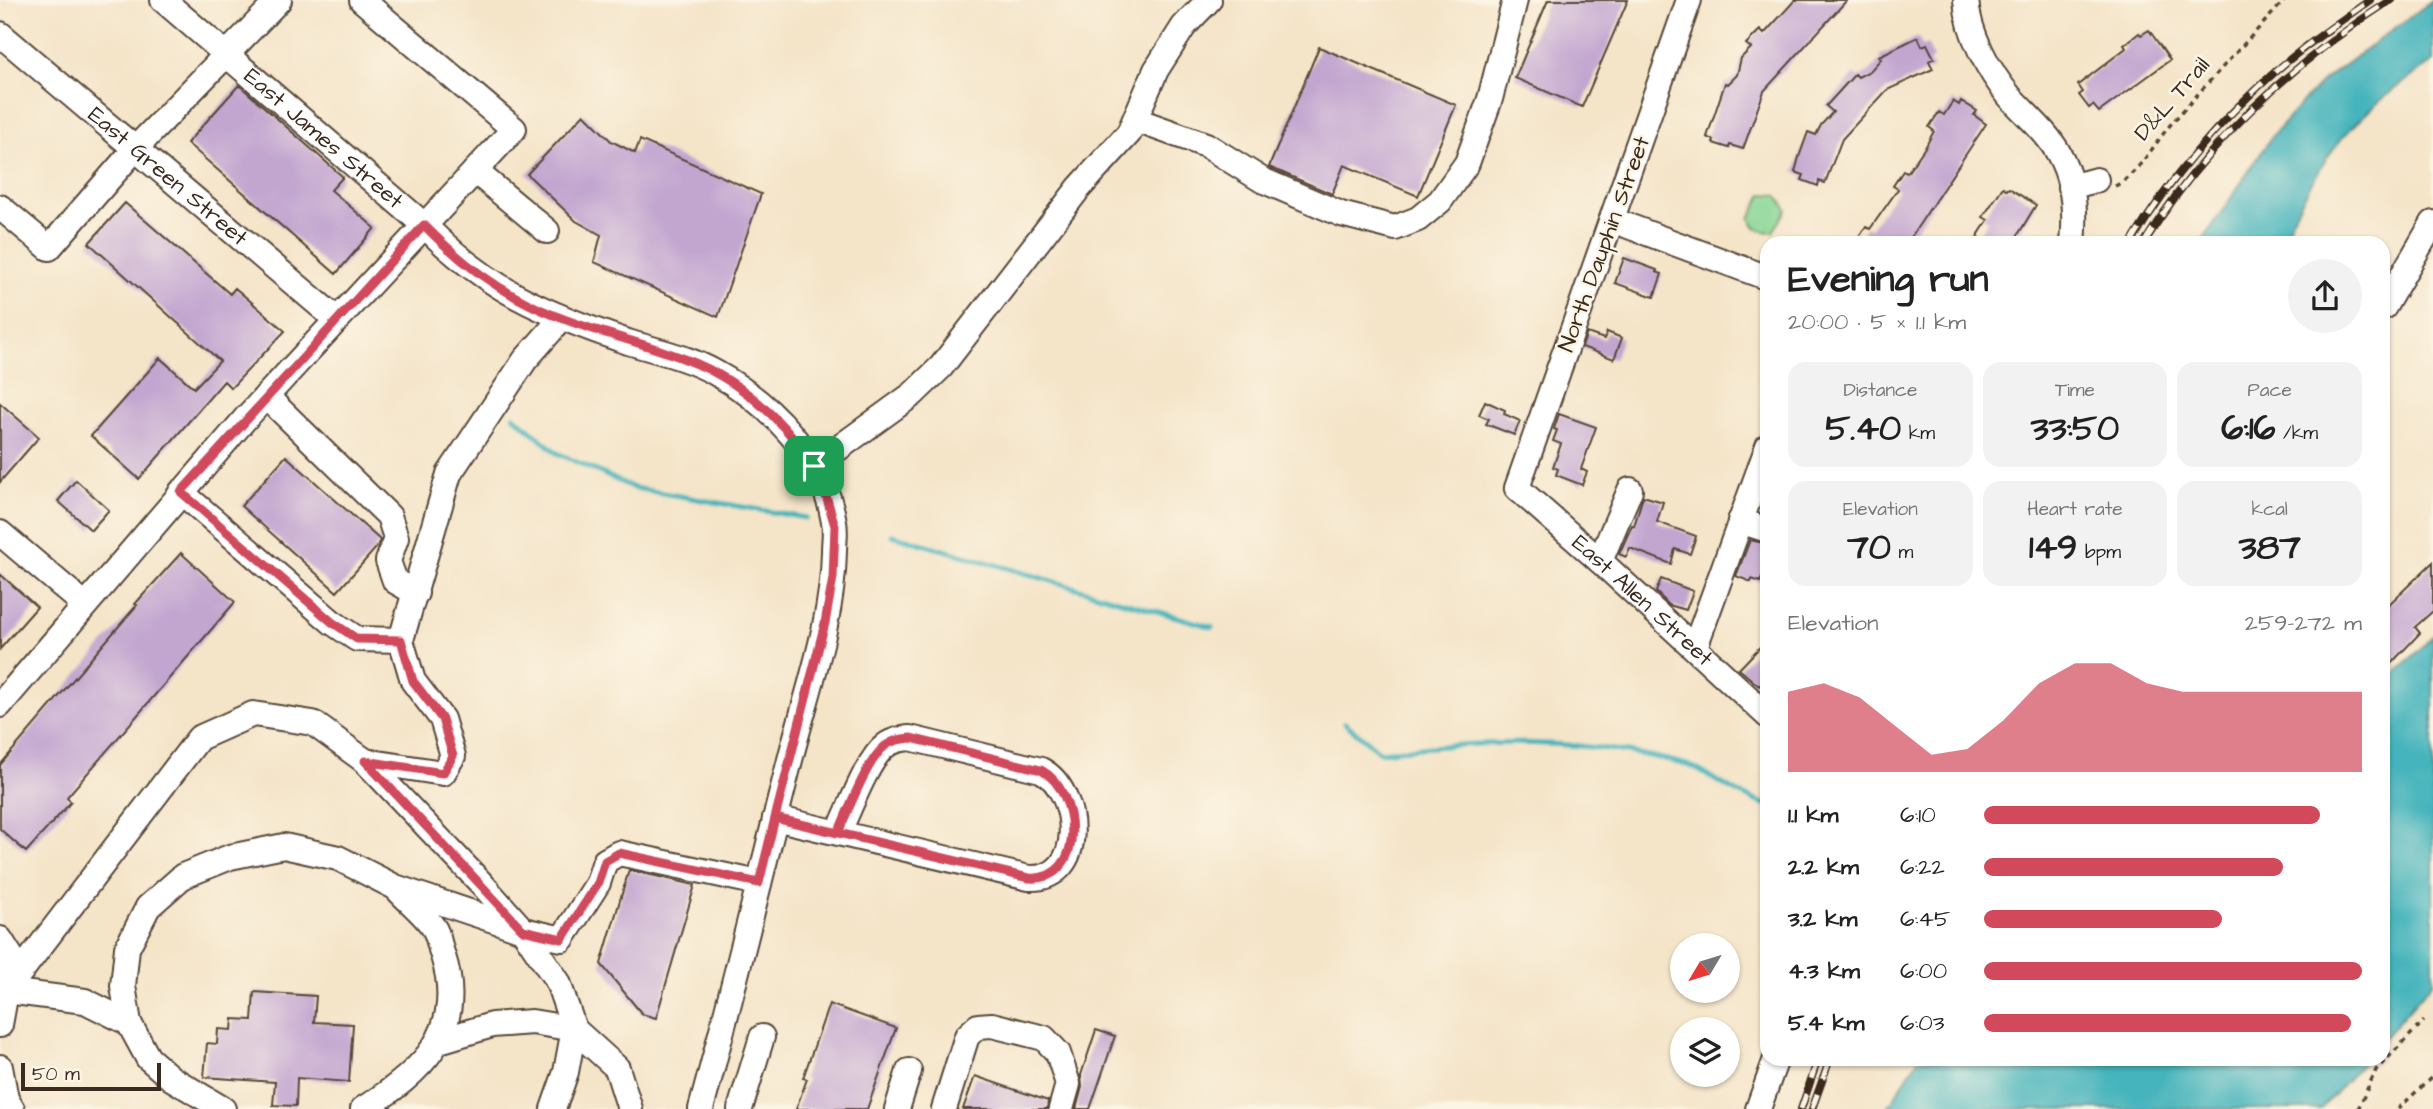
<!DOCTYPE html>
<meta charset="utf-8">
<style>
body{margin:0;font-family:"Architects Daughter",sans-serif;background:#f2f2f2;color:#222;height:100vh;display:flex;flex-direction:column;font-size:26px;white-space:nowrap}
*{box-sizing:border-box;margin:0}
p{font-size:23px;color:#767676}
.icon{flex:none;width:38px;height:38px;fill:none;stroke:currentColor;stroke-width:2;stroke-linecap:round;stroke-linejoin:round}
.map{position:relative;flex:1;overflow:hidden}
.side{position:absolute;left:1760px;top:236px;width:630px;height:830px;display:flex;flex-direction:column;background:#fff;border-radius:21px;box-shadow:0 2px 5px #0004}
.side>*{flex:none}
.needle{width:46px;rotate:232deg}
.fabs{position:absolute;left:1670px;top:933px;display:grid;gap:14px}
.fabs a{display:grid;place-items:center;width:70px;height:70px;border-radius:50%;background:#fff;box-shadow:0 2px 5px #0004;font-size:35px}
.scale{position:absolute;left:21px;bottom:18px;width:140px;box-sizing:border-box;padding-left:7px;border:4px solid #3b2a1e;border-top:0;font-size:19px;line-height:24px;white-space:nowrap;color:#3b2a1e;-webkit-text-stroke:5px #fcf5e5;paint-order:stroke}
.pin{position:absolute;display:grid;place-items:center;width:60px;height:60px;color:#fff;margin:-30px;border-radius:14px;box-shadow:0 4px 10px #0006}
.round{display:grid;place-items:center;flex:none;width:74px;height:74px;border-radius:37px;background:#f2f2f2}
.head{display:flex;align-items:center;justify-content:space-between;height:119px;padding:0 28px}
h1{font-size:38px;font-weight:800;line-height:52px}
.figures{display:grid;grid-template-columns:repeat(3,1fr);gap:10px;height:119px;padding:7px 28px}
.figures div{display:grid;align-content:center;border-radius:18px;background:#f2f2f2;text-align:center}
.figures b{font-size:35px;font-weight:800}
.figures small{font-size:19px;font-weight:400}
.figures p{font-size:19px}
.chart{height:196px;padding:14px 28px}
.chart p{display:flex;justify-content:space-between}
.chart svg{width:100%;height:126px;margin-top:7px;fill:#d1495b;opacity:.7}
ul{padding:0 28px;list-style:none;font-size:23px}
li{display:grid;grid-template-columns:112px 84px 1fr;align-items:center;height:52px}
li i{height:18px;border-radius:9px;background:#d1495b}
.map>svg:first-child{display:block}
.green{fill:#88d695;stroke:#62805a;stroke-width:2}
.water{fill:#44b4bc;stroke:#406f6d;stroke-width:2}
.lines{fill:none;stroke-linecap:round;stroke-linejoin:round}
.stream{stroke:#44b4bc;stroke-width:5}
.building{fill:#c2a6d0}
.minor-casing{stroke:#574638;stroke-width:28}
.path{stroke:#574638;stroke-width:3.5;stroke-dasharray:5 5;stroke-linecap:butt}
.minor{stroke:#fff;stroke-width:24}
.rail-casing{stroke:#3b2a1e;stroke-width:8}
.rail{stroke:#fcf5e5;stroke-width:5;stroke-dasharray:16;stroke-linecap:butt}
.route-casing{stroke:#fff;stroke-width:14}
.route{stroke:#d1495b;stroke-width:9}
.labels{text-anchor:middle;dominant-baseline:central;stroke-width:5;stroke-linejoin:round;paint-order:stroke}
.street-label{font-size:23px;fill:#3b2a1e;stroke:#fcf5e5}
</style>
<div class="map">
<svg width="2433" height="1109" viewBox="0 0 2433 1109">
<rect width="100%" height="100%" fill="#fcf5e5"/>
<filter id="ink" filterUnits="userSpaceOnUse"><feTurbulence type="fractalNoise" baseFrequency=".0143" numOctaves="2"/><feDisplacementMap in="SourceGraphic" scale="14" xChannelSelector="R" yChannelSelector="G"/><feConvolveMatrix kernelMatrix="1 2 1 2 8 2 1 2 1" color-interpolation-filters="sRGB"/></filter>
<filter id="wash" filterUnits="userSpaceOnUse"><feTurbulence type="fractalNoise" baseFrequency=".00686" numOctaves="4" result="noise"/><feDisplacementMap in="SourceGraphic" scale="28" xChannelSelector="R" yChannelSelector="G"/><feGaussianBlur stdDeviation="1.57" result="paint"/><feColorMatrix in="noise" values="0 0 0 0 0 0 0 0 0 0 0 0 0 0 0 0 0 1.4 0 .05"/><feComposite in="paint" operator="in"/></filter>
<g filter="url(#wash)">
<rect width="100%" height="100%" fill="#f4e4c8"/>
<path class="green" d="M1763 194 1777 195 1787 209 1773 232C1760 232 1756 229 1750 218Z"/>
<path class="water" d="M2433 0V62C2396 85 2349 124 2325 161 2309 186 2293 216 2281 243H2201L2272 136 2320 83Z
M2433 636V982L2384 1038V685Z
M1918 1059H2366L2321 1109H1887Z"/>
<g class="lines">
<path class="stream" d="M514 416 557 453 634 488 806 518
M892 535 1212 627
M1345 723 1380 752C1482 740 1587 737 1687 765 1695 767 1703 773 1710 777 1729 788 1747 799 1768 805"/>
</g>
<g id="blocks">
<path class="building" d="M1548 0H1628L1582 107 1515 78Z
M1795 0H1847L1764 91 1743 149 1730 145 1729 148 1713 143 1714 140 1707 137 1725 83 1728 84 1737 75 1741 58 1751 48 1746 44 1760 30 1764 34Z
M2149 30 2170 60 2099 112 2093 105 2089 108 2079 95 2083 92 2078 85 2126 48 2124 45 2139 33 2141 35Z
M1918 37 1922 46 1927 44 1934 58 1929 61 1933 69 1887 90 1842 139 1825 183 1819 181 1818 186 1802 180 1804 175 1795 172 1799 157 1808 132 1816 135 1821 125 1833 112 1826 106 1855 74 1858 77 1870 71 1881 59 1879 56Z
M1319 47 1456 105 1418 196 1344 165 1332 194 1269 167Z
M239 85 343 177 331 190 375 228 336 274 187 143Z
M1953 101 1959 105 1961 101 1977 111 1974 115 1986 124 1907 243H1855L1866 227 1870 229 1898 189 1893 186 1903 171 1907 173 1926 146 1934 131 1929 127 1939 112 1944 115Z
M584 114 611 141 635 153 640 140 761 194 718 317 594 262 601 235 576 221 527 174Z
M2003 187 2007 190 2009 188 2036 205 2013 243H1987L1977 237 1988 220 1983 217Z
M125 203 230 294 235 288 285 331 231 388 224 381 139 479 91 436 160 358 194 388 220 361 89 243Z
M1624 258 1657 270 1656 272 1662 274 1654 297 1615 283Z
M1607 332 1622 338 1614 359 1582 347 1587 333 1604 339Z
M1485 401 1505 410 1504 414 1520 421 1514 435 1486 424 1489 419 1479 415Z
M0 403 39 437 0 482Z
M1559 414 1596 427 1581 469 1587 472 1582 485 1556 475 1558 469 1553 467 1561 444 1553 441 1557 430 1554 429Z
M286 456 380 540 377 547 337 592 241 506Z
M76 480 109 510 91 530 58 501Z
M1643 496 1663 502 1657 522 1696 536 1690 554 1675 549 1671 564 1630 548 1626 557 1619 554 1632 525 1634 526Z
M1750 540 1768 544V562L1760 582 1752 579 1751 582 1736 576Z
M181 553 235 602 67 797 71 802 26 852 0 829V765L137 605 135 604Z
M2433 562V611L2415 627 2420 633 2384 671V609Z
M0 574 37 607 0 649Z
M1661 579 1693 591 1686 610 1669 605 1656 592Z
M1760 647 1768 654V677L1759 686 1739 669Z
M629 870 695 885 656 1018 642 1014 601 964Z
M254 992 316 996 314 1022 353 1024 349 1082 297 1078 296 1106 273 1105 275 1082 204 1077 207 1043 217 1044 218 1029 232 1030 233 1019 252 1020Z
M829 1004 896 1028 867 1109H796L807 1079 803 1078Z
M1096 1030 1115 1036 1090 1109H1076L1082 1087 1081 1075Z
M975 1076 1048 1101 1047 1109H963Z"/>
</g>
</g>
<g filter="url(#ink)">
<use href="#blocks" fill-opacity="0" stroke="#574638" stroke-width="2"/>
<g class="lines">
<defs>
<g id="minor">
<path id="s1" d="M163 0 424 225C488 290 543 313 628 342 657 351 687 357 714 372 769 402 824 458 834 522 836 532 834 541 834 551 833 620 808 689 791 756 761 874 733 992 701 1109"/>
<path id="s2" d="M1689 0 1517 488 1600 561 1768 716"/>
<path d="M1966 0C1968 33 1989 72 2010 97 2026 115 2047 132 2059 154 2074 181 2076 214 2073 243"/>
<path id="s3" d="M0 34 336 319"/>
<path d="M1136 120 1206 145 1262 180 1341 214 1395 228 1418 219 1440 201 1467 163 1490 99 1515 0"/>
<path d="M475 171 547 231"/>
<path d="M2070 187 2096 180"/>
<path d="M0 207 49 248 135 149 279 0"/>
<path d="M1612 220 1768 278"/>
<path d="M2384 307 2433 223"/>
<path d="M266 396 389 516 396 538 388 561 395 581 416 593"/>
<path d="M814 466 913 394 941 367 1079 188 1129 133 1156 70 1184 26 1209 0"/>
<path d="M181 492 332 622 357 639 401 640"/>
<path d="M1740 521 1768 530"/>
<path d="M0 533 85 605"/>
<path d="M1600 561 1630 490"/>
<path d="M1695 647 1768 446"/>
<path d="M0 705 245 419 514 129 362 0"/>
<path d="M365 761 443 773 453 756 442 719 413 681 401 640 449 474 525 360 562 318"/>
<path d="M775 818 1029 878C1087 881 1081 791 1041 770L910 738C901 739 893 740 885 746 867 760 849 811 838 833"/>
<path d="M0 939 12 958 0 1025"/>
<path d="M7 991 85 1001 129 1023"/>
<path d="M0 999 199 738 253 714 313 723 365 761 481 883 523 930 558 982 574 1029 566 1072 553 1109"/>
<path d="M439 1041 492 1025 532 1022 574 1029 617 1068 630 1109"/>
<path d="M0 1067 6 1099 12 1109"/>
<path d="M223 1109 171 1078 148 1058 129 1023 123 986 127 948 148 907 183 876 230 857 284 846 338 858 395 887 523 930 562 939 598 883 605 861 619 853 759 883"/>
<path d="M363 1109C422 1072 467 1031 443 956 440 948 439 938 435 930 427 916 409 902 398 890"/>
<path d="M740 1109 762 1037"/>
<path d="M897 1109 909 1071"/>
<path d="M944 1109 967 1036 978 1026 992 1025 1044 1038 1058 1053 1068 1084 1061 1109"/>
<path d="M1758 1109 1776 1059"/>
</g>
</defs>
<use href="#minor" class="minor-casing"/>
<path class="path" d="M2115 186C2137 176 2156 141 2172 123 2209 81 2247 41 2285 0
M2358 1109 2376 1070 2424 1021
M2398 1109 2433 1076"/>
<use href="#minor" class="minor"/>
<defs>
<path id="rail" d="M2131 243C2169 180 2220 120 2276 71 2305 45 2338 23 2370 0
M2144 243C2206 143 2292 63 2391 0
M1801 1109 1818 1059
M1812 1109 1830 1059"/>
</defs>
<use href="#rail" class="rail-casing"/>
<use href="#rail" class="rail"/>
</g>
</g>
<g class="lines" filter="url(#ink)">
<defs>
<path id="route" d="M814 466C782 419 739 379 685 359 634 339 579 329 529 304 489 284 455 257 424 225L181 492 332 622 357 639 401 640 413 681 442 719 453 756 443 773 365 761 523 930 562 939 598 883 605 861 619 853 759 883 775 818 1029 878C1087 882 1081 791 1041 770L911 738C901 739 893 740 885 746 867 760 848 811 838 833L775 818 825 623 833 578 835 526 824 489 814 466"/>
</defs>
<use href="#route" class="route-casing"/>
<use href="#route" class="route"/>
</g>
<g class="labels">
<g class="street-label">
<text transform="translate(2172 99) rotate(-49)">D&amp;L Trail</text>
<text stroke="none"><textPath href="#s1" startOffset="212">East James Street</textPath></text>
<text stroke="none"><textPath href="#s3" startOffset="220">East Green Street</textPath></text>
<text transform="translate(1604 244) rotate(-70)">North Dauphin Street</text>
<text stroke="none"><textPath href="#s2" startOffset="686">East Allen Street</textPath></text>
</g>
</g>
</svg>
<div class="fabs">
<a><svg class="needle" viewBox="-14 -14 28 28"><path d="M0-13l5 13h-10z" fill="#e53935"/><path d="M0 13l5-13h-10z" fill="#767676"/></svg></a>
<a><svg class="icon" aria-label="layers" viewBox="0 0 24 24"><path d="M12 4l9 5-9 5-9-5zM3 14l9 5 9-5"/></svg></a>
</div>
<div class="scale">50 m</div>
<div class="pin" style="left:814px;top:466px;background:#1e9e55"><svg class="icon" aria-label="arrive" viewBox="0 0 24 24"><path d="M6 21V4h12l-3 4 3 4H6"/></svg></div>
<section class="side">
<div class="head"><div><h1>Evening run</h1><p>20:00 · 5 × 1.1 km</p></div><a class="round"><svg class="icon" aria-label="share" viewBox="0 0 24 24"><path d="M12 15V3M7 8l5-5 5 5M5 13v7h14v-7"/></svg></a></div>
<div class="figures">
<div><p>Distance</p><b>5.40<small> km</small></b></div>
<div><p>Time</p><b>33:50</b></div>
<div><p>Pace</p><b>6:16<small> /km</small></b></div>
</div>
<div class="figures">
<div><p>Elevation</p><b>70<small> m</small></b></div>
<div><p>Heart rate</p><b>149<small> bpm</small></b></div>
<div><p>kcal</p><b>387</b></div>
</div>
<div class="chart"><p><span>Elevation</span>259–272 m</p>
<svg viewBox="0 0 160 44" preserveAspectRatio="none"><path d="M0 44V16L10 13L20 18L30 28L40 38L50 36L60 26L70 13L80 6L90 6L100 13L110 16L120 16L130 16L140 16L150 16L160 16V44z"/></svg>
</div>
<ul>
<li><b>1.1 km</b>6:10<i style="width:89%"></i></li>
<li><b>2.2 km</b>6:22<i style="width:79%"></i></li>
<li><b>3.2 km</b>6:45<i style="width:63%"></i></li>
<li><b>4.3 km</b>6:00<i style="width:100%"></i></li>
<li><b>5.4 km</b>6:03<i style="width:97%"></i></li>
</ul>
</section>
</div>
